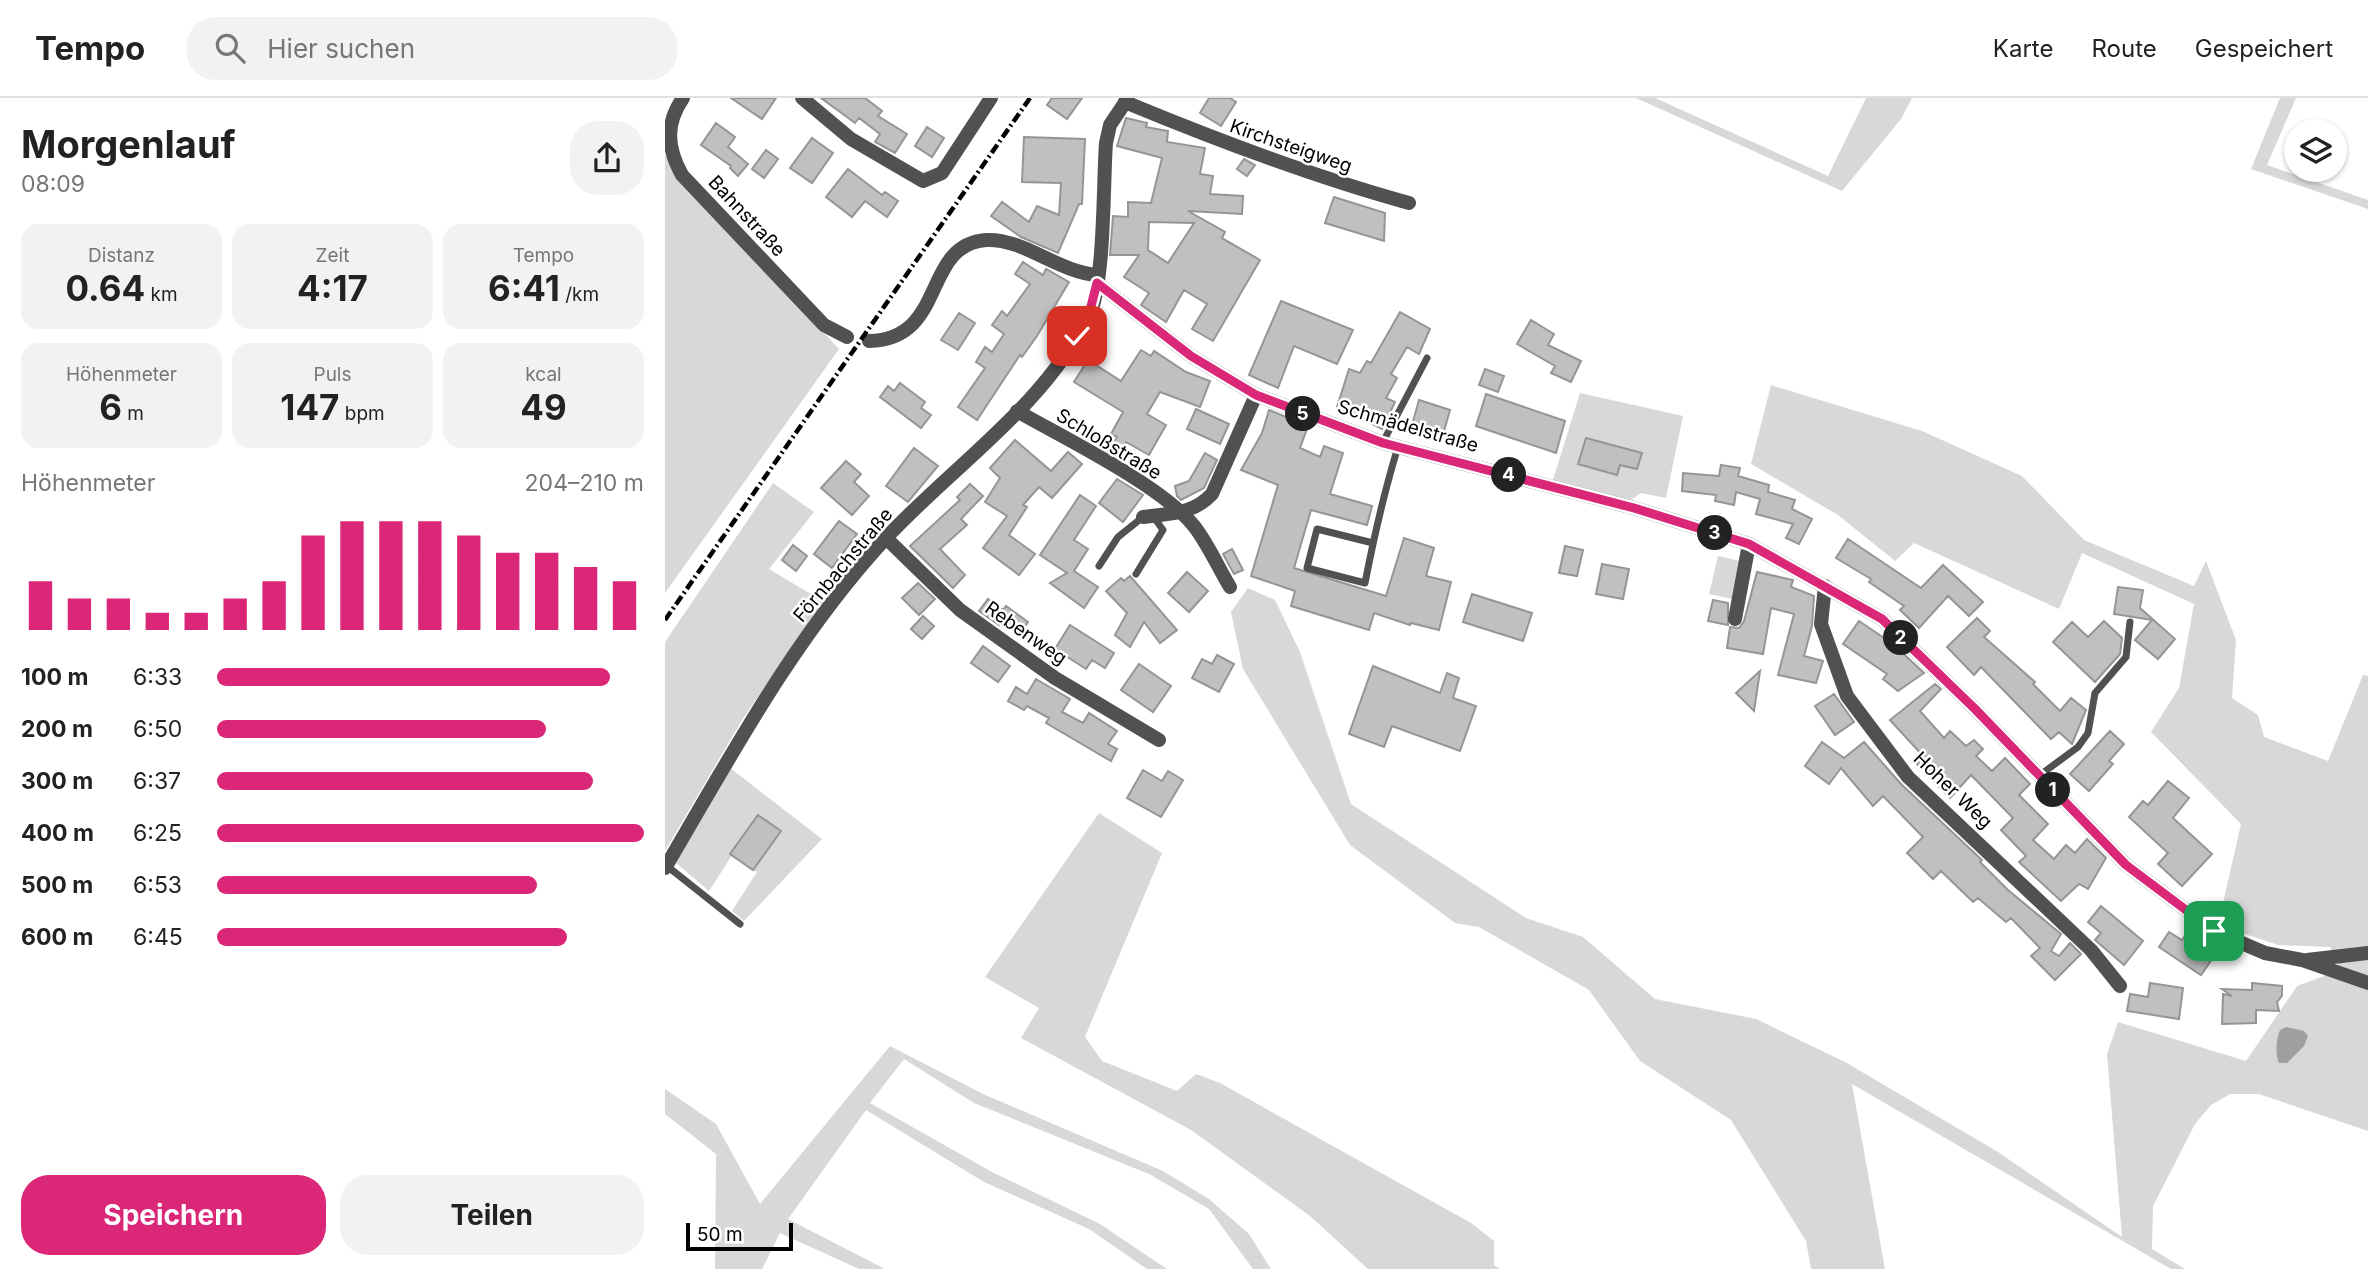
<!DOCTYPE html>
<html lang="de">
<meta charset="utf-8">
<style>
body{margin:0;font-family:Inter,sans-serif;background:#f2f2f2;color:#222;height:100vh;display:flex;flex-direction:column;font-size:26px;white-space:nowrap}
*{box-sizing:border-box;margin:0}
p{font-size:23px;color:#767676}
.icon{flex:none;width:38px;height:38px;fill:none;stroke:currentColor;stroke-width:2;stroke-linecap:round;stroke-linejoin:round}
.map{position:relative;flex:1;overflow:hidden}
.details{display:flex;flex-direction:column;background:#fff;width:665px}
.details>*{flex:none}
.buttons{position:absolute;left:1619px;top:21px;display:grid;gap:14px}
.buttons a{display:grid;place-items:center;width:63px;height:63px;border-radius:50%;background:#fff;box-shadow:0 2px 5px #0004;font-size:35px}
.scale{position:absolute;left:21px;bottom:18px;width:107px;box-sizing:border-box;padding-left:7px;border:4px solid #000;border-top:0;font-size:19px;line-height:24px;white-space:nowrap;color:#000;-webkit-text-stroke:5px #fff;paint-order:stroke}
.pin{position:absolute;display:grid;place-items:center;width:60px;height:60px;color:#fff;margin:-30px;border-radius:14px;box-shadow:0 4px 10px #0006}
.km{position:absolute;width:35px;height:35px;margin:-18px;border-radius:50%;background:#222;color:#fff;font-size:19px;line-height:35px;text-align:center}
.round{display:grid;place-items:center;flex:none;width:74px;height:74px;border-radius:28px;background:#f2f2f2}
.overview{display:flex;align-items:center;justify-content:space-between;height:119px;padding:0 21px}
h1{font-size:38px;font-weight:700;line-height:52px}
.metrics{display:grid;grid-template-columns:repeat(3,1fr);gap:10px;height:119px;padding:7px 21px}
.metrics div{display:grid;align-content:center;border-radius:18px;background:#f2f2f2;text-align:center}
.metrics b{font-size:35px;font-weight:700}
.metrics small{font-size:19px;font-weight:400}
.metrics p{font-size:19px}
.chart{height:196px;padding:14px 21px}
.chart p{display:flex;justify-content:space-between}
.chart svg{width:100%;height:126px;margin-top:7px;stroke:#db2777;stroke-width:6}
.cta{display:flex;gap:14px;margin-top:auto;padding:14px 21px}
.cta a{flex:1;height:80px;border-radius:28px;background:#db2777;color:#fff;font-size:28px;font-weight:700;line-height:80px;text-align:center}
.cta a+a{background:#f2f2f2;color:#222}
ul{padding:0 21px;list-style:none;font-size:23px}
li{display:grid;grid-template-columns:112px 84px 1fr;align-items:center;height:52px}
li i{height:18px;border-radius:9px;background:#db2777}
header{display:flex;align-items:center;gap:42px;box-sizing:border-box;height:98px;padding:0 35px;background:#fff;border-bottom:2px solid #e0e0e0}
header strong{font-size:33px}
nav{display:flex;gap:38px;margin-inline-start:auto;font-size:24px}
.search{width:490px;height:63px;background:#f2f2f2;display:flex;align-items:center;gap:18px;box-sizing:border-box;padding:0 24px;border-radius:28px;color:#767676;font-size:26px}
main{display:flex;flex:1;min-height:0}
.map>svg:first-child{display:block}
.green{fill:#d8d8d8}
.water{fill:#9f9f9f}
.building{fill:#c0c0c0;stroke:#959595;stroke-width:2;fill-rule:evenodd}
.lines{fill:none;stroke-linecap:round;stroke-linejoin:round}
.service{stroke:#515151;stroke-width:7}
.minor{stroke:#515151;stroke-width:14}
.tertiary{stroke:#515151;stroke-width:14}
.rail{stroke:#000;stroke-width:4.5;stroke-dasharray:10 3.5 2 3.5;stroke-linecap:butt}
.route-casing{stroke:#fff;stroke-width:14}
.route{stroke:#db2777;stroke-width:9}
.labels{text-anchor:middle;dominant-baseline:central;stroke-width:5;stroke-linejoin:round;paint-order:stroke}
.street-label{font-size:19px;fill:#000;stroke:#fff}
</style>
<header>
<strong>Tempo</strong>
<div class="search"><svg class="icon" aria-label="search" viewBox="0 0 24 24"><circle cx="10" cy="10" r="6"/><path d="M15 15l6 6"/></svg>Hier suchen</div>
<nav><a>Karte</a><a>Route</a><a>Gespeichert</a></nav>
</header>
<main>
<section class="details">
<div class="overview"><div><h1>Morgenlauf</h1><p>08:09</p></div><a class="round"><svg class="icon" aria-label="share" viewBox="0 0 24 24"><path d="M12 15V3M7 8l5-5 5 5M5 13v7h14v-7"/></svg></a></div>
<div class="metrics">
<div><p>Distanz</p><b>0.64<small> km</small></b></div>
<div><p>Zeit</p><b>4:17</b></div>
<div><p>Tempo</p><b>6:41<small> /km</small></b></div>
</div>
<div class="metrics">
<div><p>Höhenmeter</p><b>6<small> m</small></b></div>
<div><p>Puls</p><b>147<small> bpm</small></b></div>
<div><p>kcal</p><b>49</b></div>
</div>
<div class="chart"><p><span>Höhenmeter</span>204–210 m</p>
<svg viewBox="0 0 160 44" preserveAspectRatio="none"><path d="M5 44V27M15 44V33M25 44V33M35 44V38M45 44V38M55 44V33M65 44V27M75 44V11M85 44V6M95 44V6M105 44V6M115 44V11M125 44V17M135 44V17M145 44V22M155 44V27"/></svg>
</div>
<ul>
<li><b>100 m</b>6:33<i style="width:92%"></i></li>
<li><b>200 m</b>6:50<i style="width:77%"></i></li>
<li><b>300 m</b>6:37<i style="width:88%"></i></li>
<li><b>400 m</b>6:25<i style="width:100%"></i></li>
<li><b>500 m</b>6:53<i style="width:75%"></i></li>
<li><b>600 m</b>6:45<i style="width:82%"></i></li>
</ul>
<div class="cta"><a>Speichern</a><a>Teilen</a></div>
</section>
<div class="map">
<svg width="1703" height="1171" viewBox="0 0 1703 1171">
<rect width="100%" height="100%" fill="#fff"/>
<path class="green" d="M971 0H990L1163 78 1201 0H1247L1236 21 1177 93Z
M1615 0H1631L1602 67 1703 102V111L1586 71Z
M0 56 12 78 174 251 0 495Z
M1106 287 1257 333 1357 378 1419 442 1529 488 1541 463 1571 542 1567 600 1593 617 1599 639 1663 663 1698 577 1703 578V1033L1594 996H1565L1546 1007 1530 1026 1488 1108 1487 1151 1520 1171H1506L1187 986 1220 1171H1146L1141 1143 1066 1022 975 963 924 892 814 829 790 825 685 747 578 571 566 514 583 490 610 502 635 554 686 706 861 820 918 839 990 901 1091 921 1180 964 1333 1054 1457 1139 1442 956 1453 924 1581 963 1632 888 1675 872 1665 849 1613 847 1553 827 1576 726 1486 634 1514 590 1529 506 1417 455 1394 511 1249 445 1230 463 1173 417 1086 366Z
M915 295 1018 318 1001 400 976 395 962 405 887 385Z
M108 385 149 414 104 471 159 504 77 622 0 753V544Z
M1053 458 1075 463 1067 501 1044 496Z
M65 670 157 741 79 823 67 813 92 774 88 772 116 733 93 717 44 793 10 764Z
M434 715 497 755 420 939 437 963 512 993 531 976 555 985 806 1125 829 1143V1167L835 1171H703L645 1118 526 1032 356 940 374 910 320 879Z
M225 948 318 996 498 1073 544 1101 584 1136 606 1171H588L544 1111 484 1076 309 1005 239 961 205 1005 327 1074 435 1126 502 1171H482L424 1131 319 1084 201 1012 123 1121 220 1171H194L115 1135 97 1171H50L51 1056 0 1016V991L51 1026 95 1106Z"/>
<path class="water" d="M1621 929 1639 933 1643 938 1639 948 1622 965H1614C1610 958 1611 941 1615 932Z"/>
<path class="building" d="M66 0H111L97 21Z
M156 0H200L217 13 213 18 242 36 230 55 210 44 215 36 194 20 190 25Z
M387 0H417L402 21 382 7Z
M544 0H565L571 4 556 28 535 15Z
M461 20 482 25 481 29 503 33 502 44 540 50 535 76 548 78 545 96 578 98 577 116 523 113 560 134 557 140 595 162 548 243 527 231 542 206 519 192 501 224 476 207 484 195 459 179 474 157H445L448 118 463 119V104L486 105 497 60 452 48ZM484 124 529 125 503 165 483 152Z
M51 25 70 39 63 49 83 66 73 78 65 70 66 68 36 47Z
M262 29 279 40 267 59 250 48Z
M359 39 420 41 417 106H414L393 155 356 139 326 118 337 104 364 124 372 108 394 117 396 85 357 84Z
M147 40 168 55 147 85 125 70Z
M101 52 113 61 99 80 87 71Z
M579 61 590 67 582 78 572 71Z
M183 71 217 97 220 94 233 103 222 119 200 103 187 119 161 99Z
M669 99 720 115 719 143 660 125Z
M358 164 378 177 381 171 404 184 372 238 357 259 355 257 312 322 293 309 320 270 311 264 320 249 327 254 339 236 327 227 337 213 342 218 365 186 350 176Z
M616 203 688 232 672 266 629 248 613 290 584 277Z
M735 214 765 231 754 256 742 249 726 276 732 280 721 300 730 304 717 331 672 309 684 271 695 275 702 263 706 265Z
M294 215 310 225 293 252 276 242Z
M866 222 889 236 883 247 916 263 906 284 886 275 890 268 852 246Z
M476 252 486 258 489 253 521 274 545 283 535 309 495 294 482 316 501 327 484 357 461 344 452 358 443 353 452 339 446 336 458 314 409 284 423 262 456 283Z
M820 271 839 278 833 294 814 287Z
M235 285 260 304 256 310 266 317 256 330 215 299 223 288 229 293Z
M821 296 900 323 891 355 811 328Z
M754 302 785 312 778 337 747 327Z
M531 311 564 326 555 346 522 331Z
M604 312 643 328 635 350 655 359 659 348 678 355 665 396 707 408 702 427 646 412 629 470 721 498 739 440 769 450 761 478 786 484 774 532 746 525 745 527 709 515 704 532 626 508 630 493 586 478 613 387 576 372 597 335Z
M921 340 977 355 972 371 955 367 952 377 913 366Z
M350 342 386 373 403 354 417 366 387 400 374 389 358 407 362 409 344 437 370 456 354 477 318 450 342 418 320 404 335 380 325 370Z
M249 350 273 368 243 404 221 388Z
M540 355 552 362 539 390 516 402 512 398 510 388 524 383Z
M181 363 196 376 189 384 204 398 187 417 156 390Z
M1056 367 1075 370 1073 378 1104 387 1103 394 1130 402 1127 411 1147 421 1134 446 1121 440 1128 426 1091 416 1095 401 1071 394 1069 407 1050 403 1051 397 1017 393 1018 375 1054 378Z
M452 381 478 397 458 424 434 405Z
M305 386 318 398 296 421 302 427 275 451 300 477 288 490 245 448 295 402 292 399Z
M415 397 431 408 409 442 423 451 409 473 433 489 419 510 385 485 402 475 375 457Z
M174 423 192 436 167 470 149 456Z
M1183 441 1256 490 1278 467 1318 504 1304 518 1283 498 1254 530 1235 512 1239 508 1204 484 1206 481 1171 460Z
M128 447 142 458 131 473 117 462Z
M900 448 918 452 912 478 894 475Z
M567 451 578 472 569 476 558 456Z
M937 466 964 471 958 501 931 496Z
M522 474 543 493 524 514 503 495Z
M1092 474 1128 482 1126 489 1149 498 1147 528 1139 558 1158 563 1151 585 1113 577 1129 516 1106 510 1098 556 1062 550 1065 529 1074 530 1079 523Z
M465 478 512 532 495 545 479 524 465 549 450 537 462 515 441 493 456 480 459 483Z
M253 485 270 501 254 517 237 500Z
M1453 489 1478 492 1475 510 1510 541 1493 561 1470 542 1487 522 1449 516Z
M807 496 867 515 858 543 798 524Z
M323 501 338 512 341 508 363 524 354 536 337 524 334 527 314 513Z
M1048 502 1063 505V527L1043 523Z
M258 518 269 528 257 541 246 531Z
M1312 520 1325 533 1319 539 1370 584 1368 586 1395 613 1406 600 1421 612 1407 646 1394 634 1386 641 1316 569 1309 577 1282 549Z
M1194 523 1228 546 1259 575 1233 593 1218 581 1222 576 1178 546Z
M1439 523 1457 540 1455 556 1430 584 1388 544 1407 524 1423 539Z
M405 527 449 555 440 570 427 562 421 571 390 551Z
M318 548 345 568 333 584 306 565Z
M552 557 569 566 554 594 527 580 537 561 547 566Z
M474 566 506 588 488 614 456 592Z
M708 568 775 595 782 575 794 580 788 600 811 608 795 653 727 628 719 649 684 636Z
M1095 573 1089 613 1071 595Z
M371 581 405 601 397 614 418 625 424 615 452 633 443 646 452 651 446 663 381 625 384 620 362 608 359 612 343 603 351 589 362 596Z
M1270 586 1276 591 1255 613 1279 640 1285 633 1301 648 1309 642 1318 651 1311 658 1327 673 1340 660 1365 686 1354 697 1383 726 1368 742 1389 761 1401 747 1410 755 1422 741 1441 760 1423 791 1414 786 1396 803 1354 764 1361 758 1336 732 1348 720 1306 677 1285 700 1252 666 1259 659 1225 622Z
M1169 596 1189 624 1170 637 1150 608Z
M1445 633 1459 646 1444 663 1448 666 1424 693 1405 676Z
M1157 644 1179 660 1199 644 1236 686 1317 762 1315 764 1343 792 1396 836 1386 853 1394 858 1405 845 1416 856 1390 882 1366 858 1375 850 1346 820 1341 824 1313 800 1308 804 1276 773 1268 781 1242 755 1258 739 1218 698 1208 708 1176 670 1164 686 1140 668Z
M478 672 497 683 503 673 518 682 496 719 462 700Z
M1503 683 1524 700 1508 720 1547 756 1517 788 1493 766 1503 755 1464 719 1478 703 1483 707Z
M93 717 116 733 88 772 65 756Z
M1436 808 1478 843 1459 867 1430 842 1436 835 1423 824Z
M1504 834 1517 842 1522 835 1552 854 1536 877 1494 849Z
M1485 885 1518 890 1514 921 1462 913 1465 896 1483 899Z
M1587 885 1617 888V898L1612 904 1614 913 1591 912V925L1557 926 1558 896 1567 898 1557 891 1587 892Z"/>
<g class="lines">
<path class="service" d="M718 344 762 260
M708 445 652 431 642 470 700 485C709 439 719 394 733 349
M434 468 453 439 478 419
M471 476 498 432 488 418
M1375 677 1413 649 1423 635 1430 595 1461 559 1465 524
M2 768 75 826"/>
<path class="minor" d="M137 0 186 41 258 83 277 75 326 0
M460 4C554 43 646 78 744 105
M432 185 526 258 591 297 718 345 969 410 1084 446 1217 521 1310 611 1461 767 1549 833 1600 855 1637 862 1703 885
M352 313C399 340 496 387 529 428 543 446 553 469 565 489
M478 419C505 415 527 417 547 396L591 297
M221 440 295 512 390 580 494 642
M1160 488 1156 526 1182 598 1243 679 1426 852 1455 888
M1070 521 1084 446
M1642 862 1703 855"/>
<path class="tertiary" d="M18 0C0 26 2 50 17 77L159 227 182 239
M204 243C283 241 256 147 321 142 358 140 393 174 432 177
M0 770C67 656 130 538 221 440 288 368 378 309 424 218 440 186 438 85 441 45L445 27 463 0"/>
<path class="rail" d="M0 522 365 0"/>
</g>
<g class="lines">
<defs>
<path id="route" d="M412 238 424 216 432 185 526 258 591 297 718 345 969 410 1084 446 1217 521 1310 611 1461 767 1549 833"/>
</defs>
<use href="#route" class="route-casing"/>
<use href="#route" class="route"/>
</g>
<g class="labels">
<g class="street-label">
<text transform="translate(626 48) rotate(19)">Kirchsteigweg</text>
<text transform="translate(82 118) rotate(47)">Bahnstraße</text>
<text transform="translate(743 328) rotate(16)">Schmädelstraße</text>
<text transform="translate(444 346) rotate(31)">Schloßstraße</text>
<text transform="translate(178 467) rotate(-50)">Förnbachstraße</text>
<text transform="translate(361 535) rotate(35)">Rebenweg</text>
<text transform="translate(1288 692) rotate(44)">Hoher Weg</text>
</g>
</g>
</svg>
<div class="buttons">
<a><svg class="icon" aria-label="layers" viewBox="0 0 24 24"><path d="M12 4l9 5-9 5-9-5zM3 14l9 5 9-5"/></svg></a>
</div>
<div class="scale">50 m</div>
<div class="pin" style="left:1549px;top:833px;background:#1e9e55"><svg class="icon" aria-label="arrive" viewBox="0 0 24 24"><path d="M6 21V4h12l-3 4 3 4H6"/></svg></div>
<div class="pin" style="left:412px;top:238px;background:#d93025"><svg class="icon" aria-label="check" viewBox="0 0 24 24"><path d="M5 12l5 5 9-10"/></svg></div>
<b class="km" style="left:1388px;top:692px">1</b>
<b class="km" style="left:1236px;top:540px">2</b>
<b class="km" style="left:1050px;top:435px">3</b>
<b class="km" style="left:844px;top:377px">4</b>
<b class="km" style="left:638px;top:316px">5</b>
</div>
</main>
